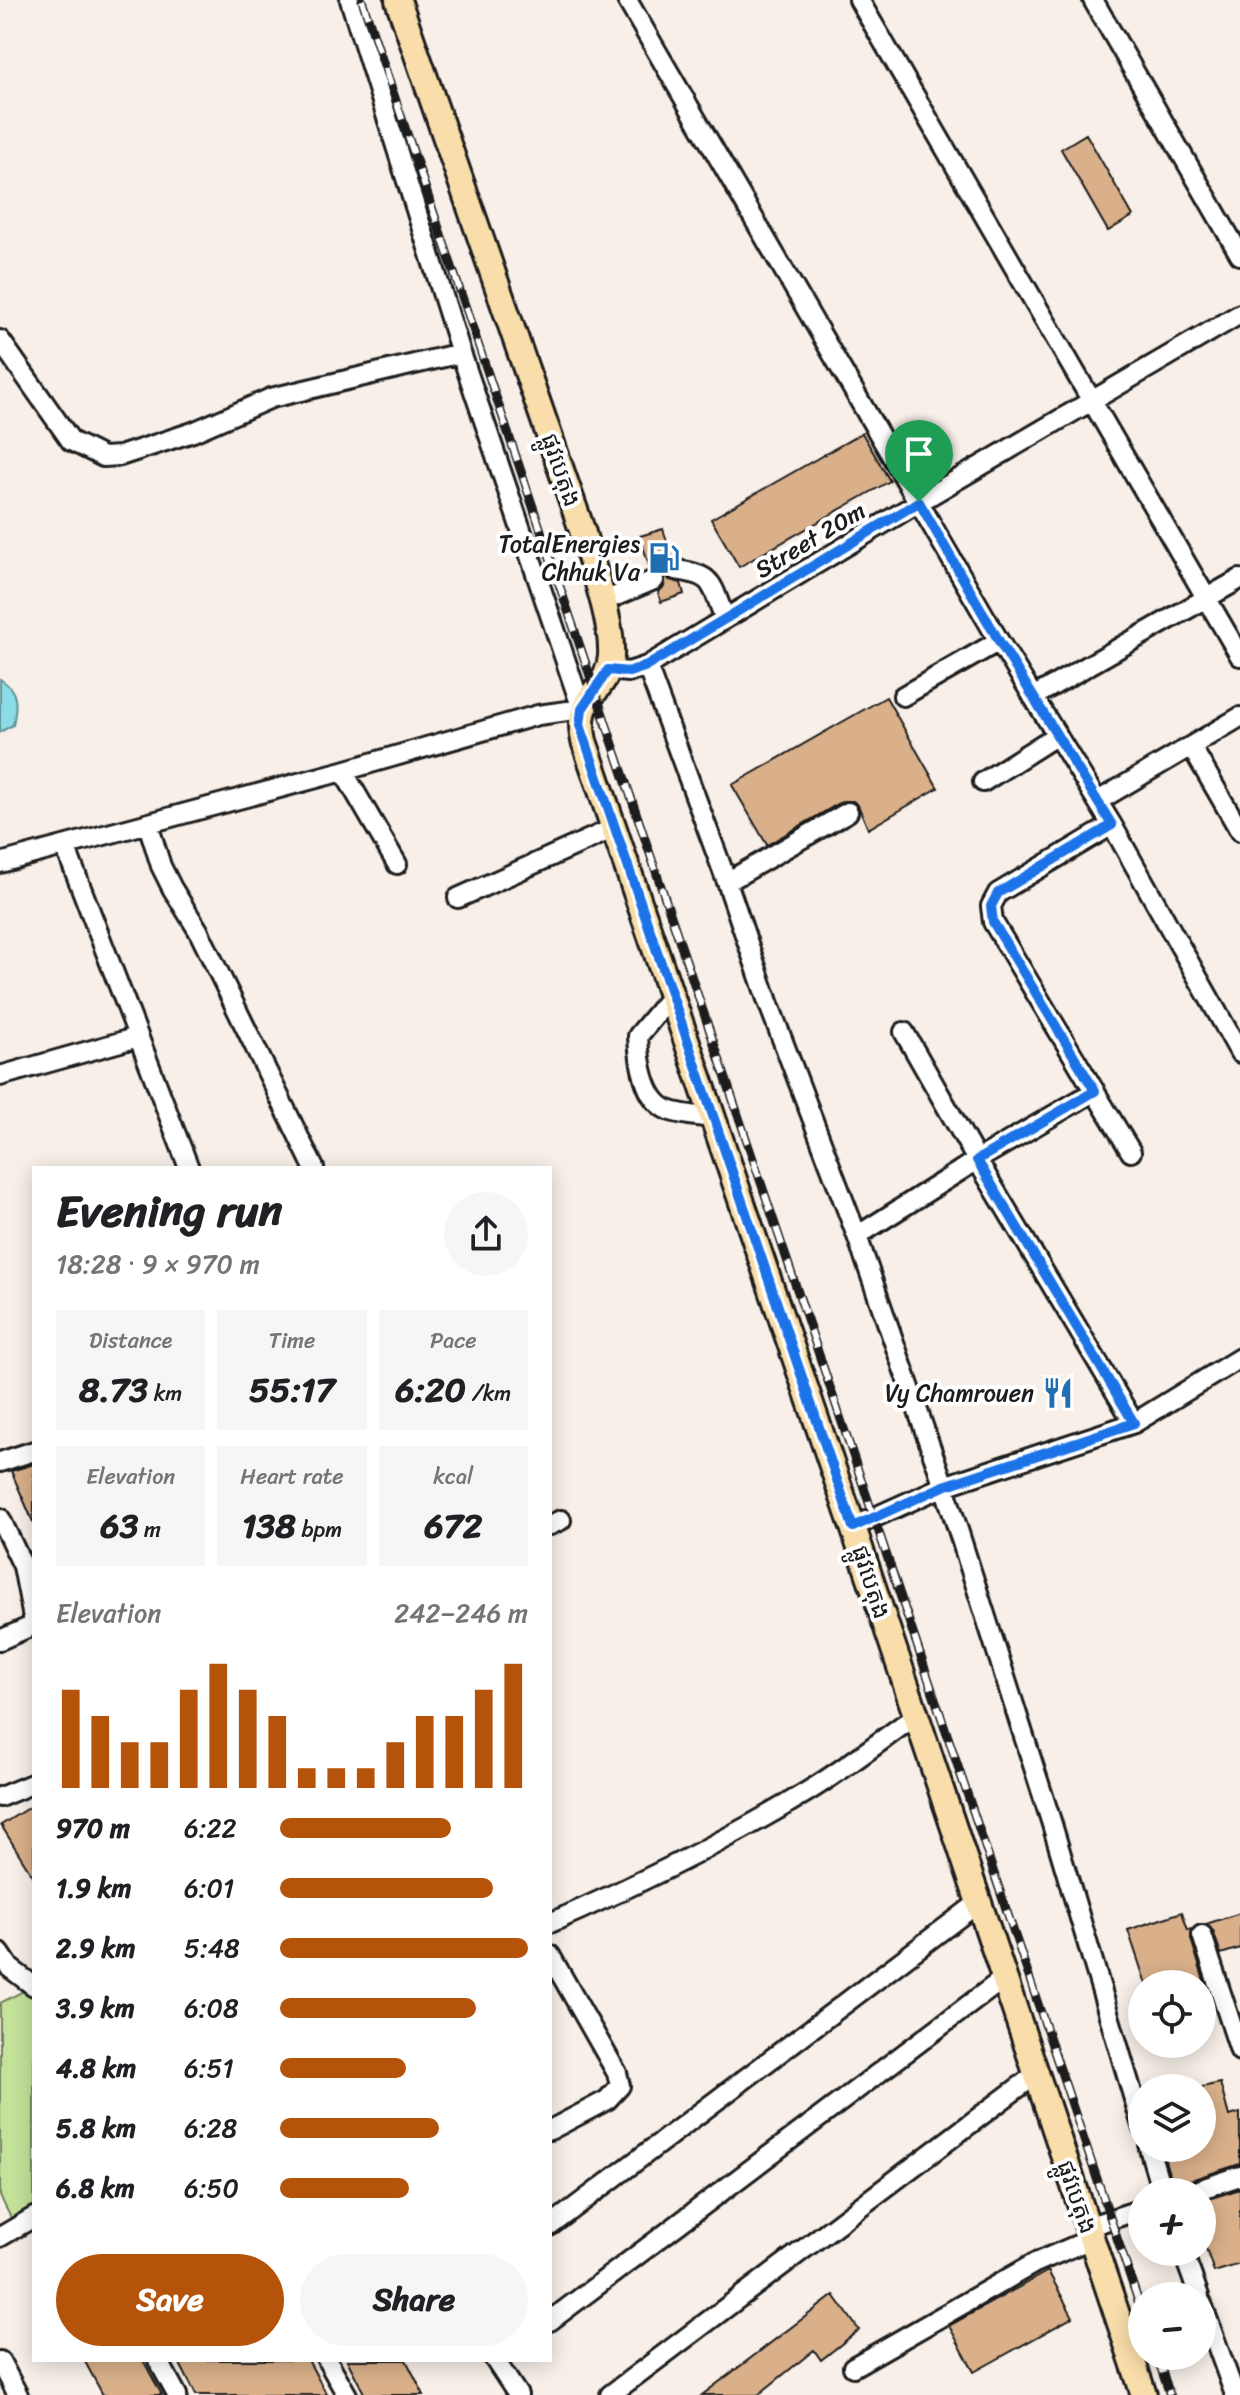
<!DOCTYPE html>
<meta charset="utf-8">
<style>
body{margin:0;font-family:Sriracha,"Noto Sans Khmer",sans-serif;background:#f6f6f6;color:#202124;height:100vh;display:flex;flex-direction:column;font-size:30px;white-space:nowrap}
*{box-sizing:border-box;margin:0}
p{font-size:26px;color:#757577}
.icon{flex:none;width:44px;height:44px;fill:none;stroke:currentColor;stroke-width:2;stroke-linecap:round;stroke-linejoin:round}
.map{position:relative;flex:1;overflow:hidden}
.drawer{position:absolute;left:32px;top:1166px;width:520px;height:1196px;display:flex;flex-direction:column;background:#fff;border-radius:0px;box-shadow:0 4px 20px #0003}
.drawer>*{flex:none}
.buttons{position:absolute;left:1128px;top:1970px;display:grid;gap:16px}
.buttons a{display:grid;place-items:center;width:88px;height:88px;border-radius:50%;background:#fff;box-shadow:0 4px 20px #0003;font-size:40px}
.pin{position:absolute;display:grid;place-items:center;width:68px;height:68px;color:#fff;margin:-82px -34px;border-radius:50% 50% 50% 0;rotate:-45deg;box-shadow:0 0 8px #0007}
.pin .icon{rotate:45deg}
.round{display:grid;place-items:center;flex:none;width:84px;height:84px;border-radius:42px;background:#f6f6f6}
.head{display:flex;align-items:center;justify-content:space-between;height:136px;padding:0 24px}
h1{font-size:44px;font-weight:700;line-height:60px}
.stats{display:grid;grid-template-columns:repeat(3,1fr);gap:12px;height:136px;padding:8px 24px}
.stats div{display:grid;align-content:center;border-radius:0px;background:#f6f6f6;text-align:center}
.stats b{font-size:34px;font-weight:700}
.stats small{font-size:22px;font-weight:400}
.stats p{font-size:22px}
.chart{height:224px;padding:16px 24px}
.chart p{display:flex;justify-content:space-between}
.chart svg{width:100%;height:144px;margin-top:8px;stroke:#b45309;stroke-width:6}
.primary-button{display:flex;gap:16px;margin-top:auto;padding:16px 24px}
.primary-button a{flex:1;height:92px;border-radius:48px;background:#b45309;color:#fff;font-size:32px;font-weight:700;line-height:92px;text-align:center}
.primary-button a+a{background:#f6f6f6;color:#202124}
ul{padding:0 24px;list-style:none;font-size:26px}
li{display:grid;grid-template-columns:128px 96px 1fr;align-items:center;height:60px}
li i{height:20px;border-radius:10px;background:#b45309}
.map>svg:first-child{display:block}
.green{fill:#c4e29a;stroke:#707f5b;stroke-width:2}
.water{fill:#8bdce6;stroke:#5f8f95;stroke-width:2}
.building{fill:#d9b08a;stroke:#1c1c1c;stroke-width:2}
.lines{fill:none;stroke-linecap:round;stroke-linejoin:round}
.minor-casing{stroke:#1c1c1c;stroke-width:24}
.major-casing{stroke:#1c1c1c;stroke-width:30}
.minor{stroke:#fff;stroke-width:18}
.major{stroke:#f9deab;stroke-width:24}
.rail-casing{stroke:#1c1c1c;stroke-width:9}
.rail{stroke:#fff;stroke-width:6;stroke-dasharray:18;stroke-linecap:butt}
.route-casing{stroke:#fff;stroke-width:16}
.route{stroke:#1a73e8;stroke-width:10}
.labels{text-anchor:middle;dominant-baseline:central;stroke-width:8;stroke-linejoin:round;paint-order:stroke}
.street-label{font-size:24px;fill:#1c1c1c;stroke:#fff}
.poi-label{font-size:24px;fill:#1c1c1c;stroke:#fff;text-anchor:end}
</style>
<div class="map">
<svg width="1240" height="2395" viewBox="0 0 1240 2395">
<rect width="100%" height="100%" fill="#f7efe8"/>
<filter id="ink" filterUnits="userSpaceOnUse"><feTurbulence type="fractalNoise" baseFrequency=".0125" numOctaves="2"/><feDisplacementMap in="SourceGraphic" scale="16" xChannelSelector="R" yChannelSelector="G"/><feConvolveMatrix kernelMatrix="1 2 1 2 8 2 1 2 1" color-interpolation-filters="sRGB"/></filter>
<g filter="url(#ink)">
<path class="green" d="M31 1987 34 1993V2206L11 2218 0 2196V2003Z"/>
<path class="water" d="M0 679C19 690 17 706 13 725L0 732Z"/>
<path class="building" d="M1086 134 1133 216 1108 231 1061 149Z
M862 433 890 481 739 567 711 519Z
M663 529 673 559 666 563 665 573 669 580 681 583 684 594 661 602 658 592 664 587 665 576 661 570 650 569 640 536Z
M886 697 938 788 868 829 858 805 853 801H843L767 845 732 785Z
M34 1464V1524L11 1471Z
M34 1804V1878L1 1825Z
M1182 1912 1188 1930 1192 1929 1191 1939 1205 1984H1146L1128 1930Z
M1240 1913V1948L1221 1954 1213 1931 1206 1924Z
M1220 2083 1229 2116 1240 2113V2164L1188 2181 1183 2185 1180 2191 1174 2192 1163 2153 1179 2148H1202V2087Z
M1240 2189V2264L1214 2272 1202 2237V2201Z
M1048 2271 1073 2317 974 2372 949 2326Z
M834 2295 859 2330 821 2360 814 2350 758 2395H702Z
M84 2360H143L162 2395H103Z
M178 2360H308L327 2395H196Z
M347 2360H406L424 2395H365Z"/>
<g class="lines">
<defs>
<path id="minor" d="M627 0 999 641 1112 825 1240 1053
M859 0 1240 656
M1093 0 1240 255
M0 340 71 441 103 457 120 456 193 432 271 398 461 353
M676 570C716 575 711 585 725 619
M602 602 654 580
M647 666 727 882 848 812
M608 670 629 672 647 666 919 502 1240 314
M903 696 999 641
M1033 697 1240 579
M1191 746 1240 831
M343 771 397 864
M983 782 1057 735
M1098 801 1240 717
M148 824 161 866 172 888 198 930 314 1168
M1112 825 998 893 991 906 993 922 1131 1152
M65 846 189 1168
M0 863 343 771 538 715 582 709 461 353 350 0
M727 882 768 1002 857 1236 944 1486 1051 1821 1142 2126
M458 898 614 828
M671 996 638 1036C639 1059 644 1100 668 1110 681 1115 698 1116 713 1118
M904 1032 977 1160 1134 1423
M0 1076 138 1037
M857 1236 977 1160 1095 1091
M0 1462 34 1451
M0 1518 23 1566 34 1623
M550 1525 561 1520
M853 1527 944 1486 1134 1423 1240 1358
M0 1640 34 1625
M0 1797 34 1783
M550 1923C639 1884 727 1841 810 1790 846 1768 880 1741 914 1717
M1202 1935 1240 2051
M0 1953 10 1968 34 1986
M550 1955 617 2073 620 2086 607 2100 550 2130
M1149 2148 1162 2192
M1192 2192 1240 2176
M550 2226 978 1903
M1087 2227 1142 2209
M0 2237 34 2217
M1183 2252 1199 2296
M1202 2304 1235 2395
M550 2321 1003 1979
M158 2360 177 2395
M327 2360 347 2395
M495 2360 518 2395
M0 2361 18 2395
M853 2367 1035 2263 1091 2239
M610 2395 1035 2075"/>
<path id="major" d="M398 0 583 533C592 567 613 621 611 656 608 694 573 693 584 741L853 1527 1144 2395"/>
</defs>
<use href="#minor" class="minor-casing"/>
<use href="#major" class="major-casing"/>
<use href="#minor" class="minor"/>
<use href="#major" class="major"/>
<defs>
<path id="rail" d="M362 0 1142 2312
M1157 2356 1170 2395"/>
</defs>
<use href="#rail" class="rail-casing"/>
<use href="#rail" class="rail"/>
</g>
</g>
<g class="lines" filter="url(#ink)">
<defs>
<path id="route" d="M919 502 999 641 1112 825 998 893 991 906 993 922 1095 1091 977 1160 1134 1423 944 1486 853 1527 580 725 582 709 608 670 629 672 647 666Z"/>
</defs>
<use href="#route" class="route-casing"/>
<use href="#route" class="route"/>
</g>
<defs>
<symbol id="fuel-bare" viewBox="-9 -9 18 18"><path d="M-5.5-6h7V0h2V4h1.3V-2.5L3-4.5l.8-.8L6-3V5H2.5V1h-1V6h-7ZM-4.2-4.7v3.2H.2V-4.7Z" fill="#1f6fb2" stroke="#fff" stroke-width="2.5" paint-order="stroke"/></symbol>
<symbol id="restaurant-bare" viewBox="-9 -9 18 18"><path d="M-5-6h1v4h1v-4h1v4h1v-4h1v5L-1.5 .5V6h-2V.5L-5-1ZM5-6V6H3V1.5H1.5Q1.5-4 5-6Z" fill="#1f6fb2" stroke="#fff" stroke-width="2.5" paint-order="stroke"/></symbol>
</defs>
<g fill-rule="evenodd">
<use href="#fuel-bare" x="642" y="536" width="44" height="44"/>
<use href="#restaurant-bare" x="1036" y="1371" width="44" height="44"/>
</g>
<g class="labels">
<g class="street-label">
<text transform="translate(561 470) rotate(71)">ផ្លូវបេតុង</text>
<text transform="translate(810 540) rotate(-31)">Street 20m</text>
<text transform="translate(871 1582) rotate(72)">ផ្លូវបេតុង</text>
<text transform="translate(1077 2197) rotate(71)">ផ្លូវបេតុង</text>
</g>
<g class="poi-label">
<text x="640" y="544">TotalEnergies<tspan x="640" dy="28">Chhuk Va</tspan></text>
<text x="1034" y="1393">Vy Chamrouen</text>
</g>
</g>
</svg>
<div class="buttons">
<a><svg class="icon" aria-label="locate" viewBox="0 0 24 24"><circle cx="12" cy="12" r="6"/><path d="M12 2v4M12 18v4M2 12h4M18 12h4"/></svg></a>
<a><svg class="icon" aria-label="layers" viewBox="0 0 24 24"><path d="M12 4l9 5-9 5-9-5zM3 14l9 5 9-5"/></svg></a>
<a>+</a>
<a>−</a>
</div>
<div class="pin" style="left:919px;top:502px;background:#1e9e55"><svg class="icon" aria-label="arrive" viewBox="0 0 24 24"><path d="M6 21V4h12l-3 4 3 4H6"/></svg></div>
<section class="drawer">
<div class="head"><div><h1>Evening run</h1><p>18:28 · 9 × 970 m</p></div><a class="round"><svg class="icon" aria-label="share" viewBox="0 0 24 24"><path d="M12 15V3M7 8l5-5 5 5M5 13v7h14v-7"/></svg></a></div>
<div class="stats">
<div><p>Distance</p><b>8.73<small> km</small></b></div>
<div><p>Time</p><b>55:17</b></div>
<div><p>Pace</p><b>6:20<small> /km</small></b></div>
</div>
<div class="stats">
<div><p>Elevation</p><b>63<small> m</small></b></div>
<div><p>Heart rate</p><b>138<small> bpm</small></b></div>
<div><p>kcal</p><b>672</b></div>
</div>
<div class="chart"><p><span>Elevation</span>242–246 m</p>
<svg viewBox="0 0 160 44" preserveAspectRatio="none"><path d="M5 44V14M15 44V22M25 44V30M35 44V30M45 44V14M55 44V6M65 44V14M75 44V22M85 44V38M95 44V38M105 44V38M115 44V30M125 44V22M135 44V22M145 44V14M155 44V6"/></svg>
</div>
<ul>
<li><b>970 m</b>6:22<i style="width:69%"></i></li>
<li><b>1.9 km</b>6:01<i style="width:86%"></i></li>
<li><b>2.9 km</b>5:48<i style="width:100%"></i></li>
<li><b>3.9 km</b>6:08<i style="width:79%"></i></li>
<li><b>4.8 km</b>6:51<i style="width:51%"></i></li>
<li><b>5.8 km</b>6:28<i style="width:64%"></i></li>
<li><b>6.8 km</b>6:50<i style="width:52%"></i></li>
</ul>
<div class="primary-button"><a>Save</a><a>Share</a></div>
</section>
</div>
